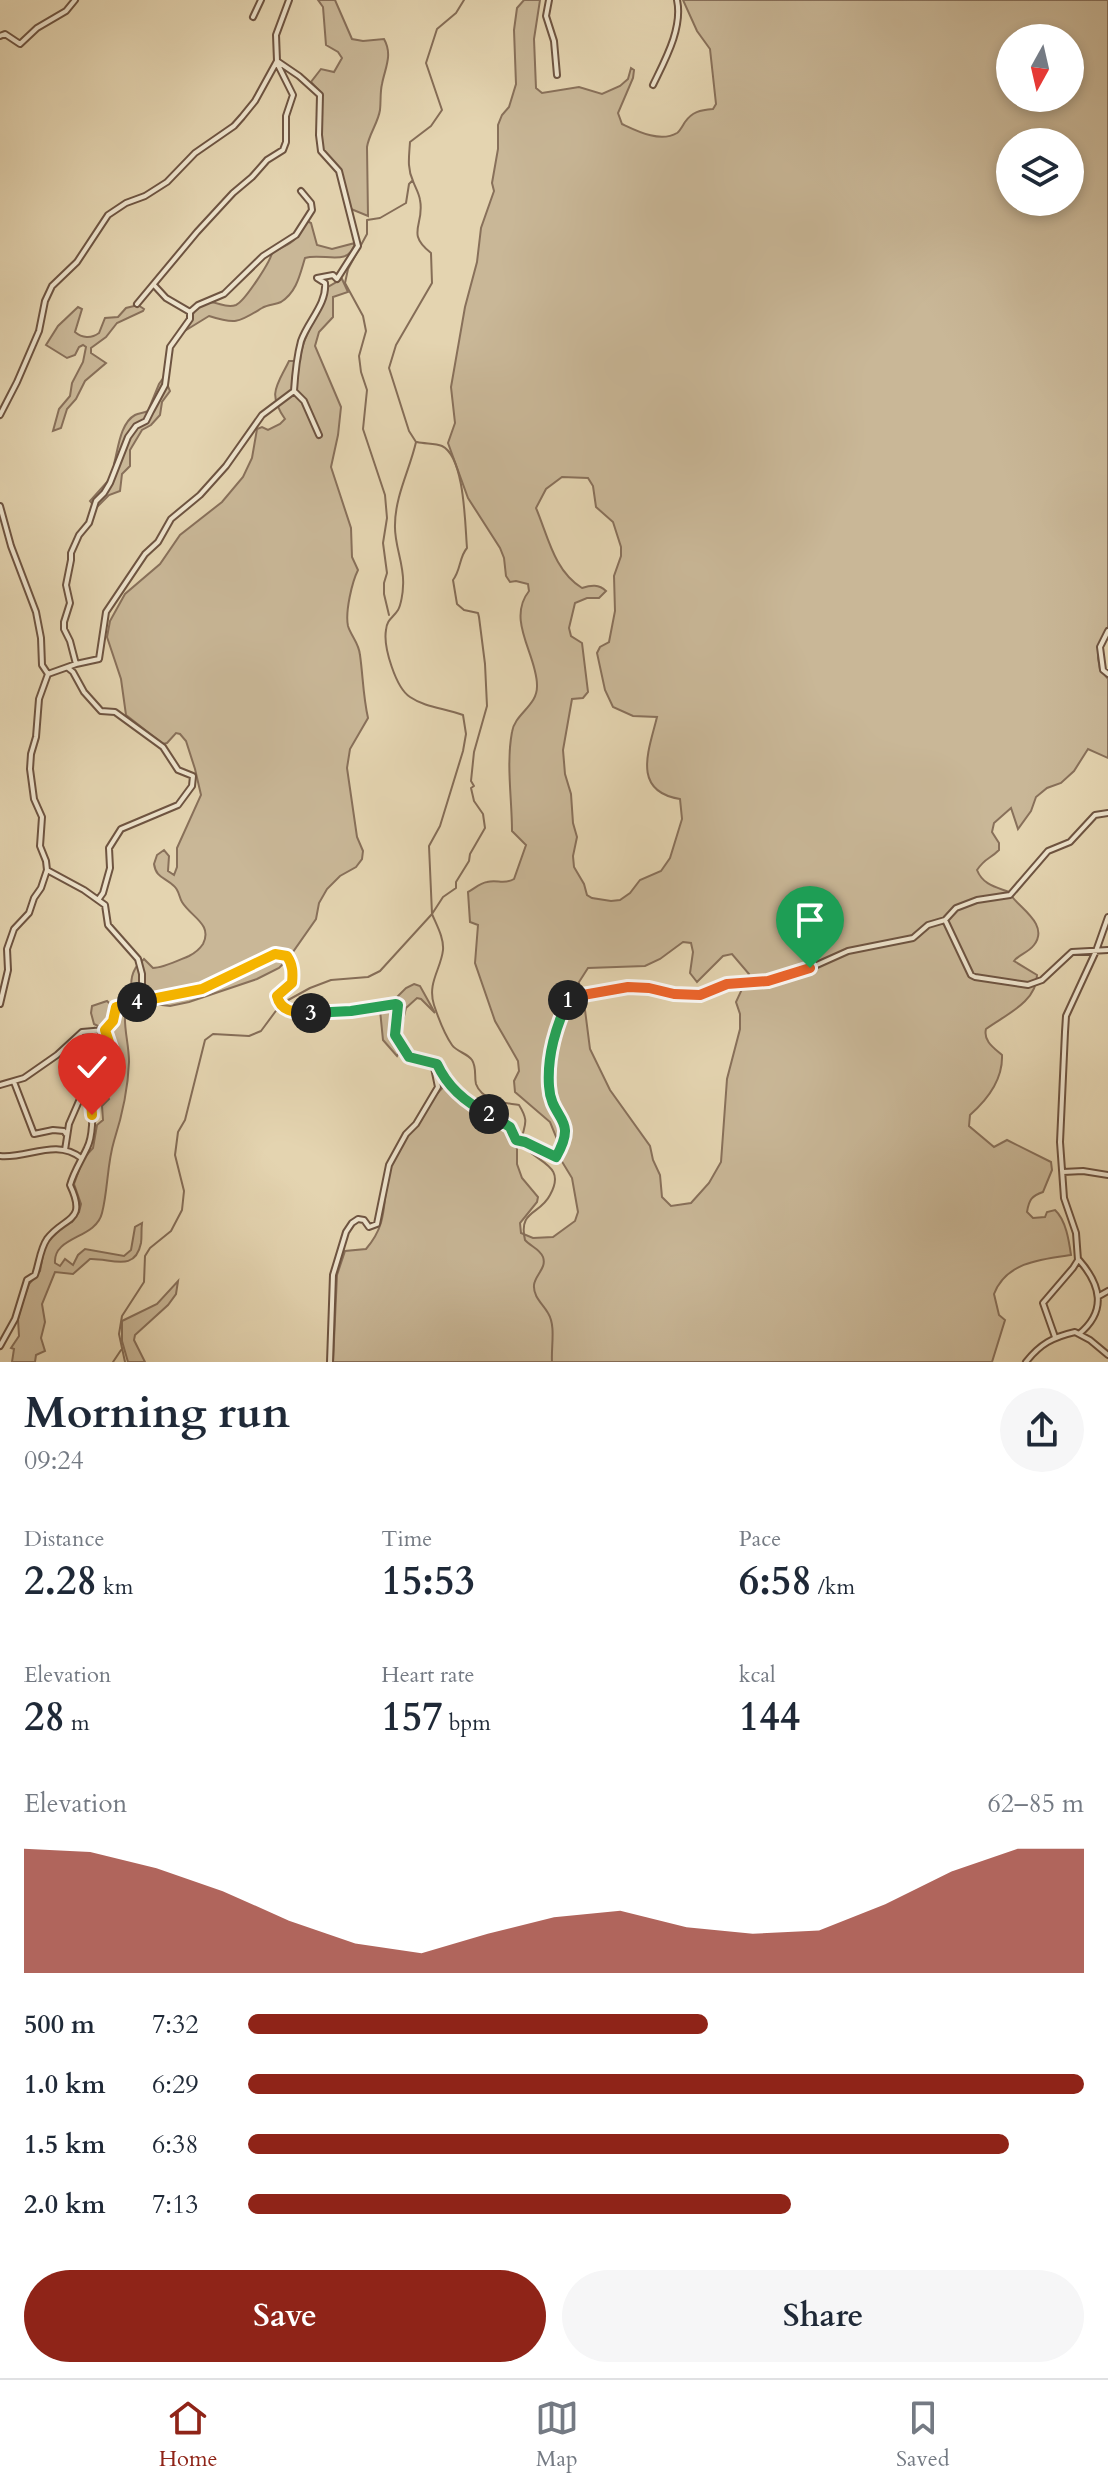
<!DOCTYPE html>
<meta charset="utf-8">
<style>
body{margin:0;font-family:Cardo,serif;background:#f6f6f7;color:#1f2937;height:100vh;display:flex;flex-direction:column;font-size:30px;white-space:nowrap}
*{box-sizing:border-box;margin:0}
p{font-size:26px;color:#747a83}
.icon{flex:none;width:44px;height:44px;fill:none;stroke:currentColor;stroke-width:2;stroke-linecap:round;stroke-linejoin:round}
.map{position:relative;height:1362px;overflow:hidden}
.details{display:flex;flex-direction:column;background:#fff;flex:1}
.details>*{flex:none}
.needle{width:52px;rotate:188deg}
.buttons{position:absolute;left:996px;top:24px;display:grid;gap:16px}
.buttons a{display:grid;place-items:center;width:88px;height:88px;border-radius:50%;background:#fff;box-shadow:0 4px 12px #0003;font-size:40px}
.pin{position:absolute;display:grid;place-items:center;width:68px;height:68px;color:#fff;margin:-82px -34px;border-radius:50% 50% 50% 0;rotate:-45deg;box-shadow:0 0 8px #0007}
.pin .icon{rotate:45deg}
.km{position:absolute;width:40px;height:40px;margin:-20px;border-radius:50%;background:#222;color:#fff;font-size:22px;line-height:40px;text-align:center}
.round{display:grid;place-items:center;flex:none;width:84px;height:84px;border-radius:42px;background:#f6f6f7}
.overview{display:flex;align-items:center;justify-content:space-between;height:136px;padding:0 24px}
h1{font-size:44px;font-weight:700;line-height:60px}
.metrics{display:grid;grid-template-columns:repeat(3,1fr);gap:12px;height:136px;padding:8px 24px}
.metrics div{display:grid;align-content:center}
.metrics b{font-size:40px;font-weight:700}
.metrics small{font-size:22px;font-weight:400}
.metrics p{font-size:22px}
.chart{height:224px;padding:16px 24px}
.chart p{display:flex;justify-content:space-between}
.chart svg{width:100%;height:144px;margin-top:8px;fill:#8f2418;opacity:.7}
.action{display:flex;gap:16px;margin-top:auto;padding:16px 24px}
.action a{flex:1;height:92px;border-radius:48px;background:#8f2418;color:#fff;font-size:32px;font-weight:700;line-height:92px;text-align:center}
.action a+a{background:#f6f6f7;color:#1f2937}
ul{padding:0 24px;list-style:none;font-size:26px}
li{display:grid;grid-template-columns:128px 96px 1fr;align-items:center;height:60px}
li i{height:20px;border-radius:10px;background:#8f2418}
.tab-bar{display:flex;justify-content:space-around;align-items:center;height:112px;border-top:2px solid #e0e1e3;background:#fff;font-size:22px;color:#747a83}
.tab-bar a{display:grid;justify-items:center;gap:4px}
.tab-bar .current{color:#8f2418}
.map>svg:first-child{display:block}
.green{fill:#c9b797;stroke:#88705a;stroke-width:2;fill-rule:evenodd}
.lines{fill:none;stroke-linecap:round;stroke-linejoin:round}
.stream{stroke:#856d57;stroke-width:2}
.street-casing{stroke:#6e5441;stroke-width:8}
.street{stroke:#ede3cc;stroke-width:4}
.split-1-casing{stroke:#fff;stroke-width:16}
.split-2-casing{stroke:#fff;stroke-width:16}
.split-3-casing{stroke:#fff;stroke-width:16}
.split-4-casing{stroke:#fff;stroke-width:16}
.split-5-casing{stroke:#fff;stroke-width:16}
.split-1{stroke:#f0652b;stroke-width:10}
.split-2{stroke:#22a559;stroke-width:10}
.split-3{stroke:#22a559;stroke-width:10}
.split-4{stroke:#f5b400;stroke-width:10}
.split-5{stroke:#f5b400;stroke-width:10}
</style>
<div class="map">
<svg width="1108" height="1362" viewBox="0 0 1108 1362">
<rect width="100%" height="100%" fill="#e4d4b0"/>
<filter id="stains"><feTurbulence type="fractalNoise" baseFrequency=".0025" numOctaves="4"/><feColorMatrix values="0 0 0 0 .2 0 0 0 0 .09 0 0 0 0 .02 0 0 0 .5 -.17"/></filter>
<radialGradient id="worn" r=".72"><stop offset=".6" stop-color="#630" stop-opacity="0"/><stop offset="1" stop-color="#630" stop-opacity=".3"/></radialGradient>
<path class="green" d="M318 0H335L352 39 363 41 384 39C393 55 385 68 382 84 380 92 381 101 380 110 378 123 369 134 367 147L368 216 351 209 341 170 323 150 321 143 322 94 311 82 321 69 334 72 342 58 338 52 326 45 323 7Z
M524 0H540L534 39 536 88 542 93 579 87 602 94 620 86 628 79 631 68 634 70 633 78 618 113 622 124C637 131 660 143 677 133 680 131 683 125 685 122 692 112 700 110 713 109L716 104 710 49 697 31 683 0H1108V627L1099 647 1098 658 1100 669 1108 679V758L1088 749 1074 771 1061 783 1047 788 1036 797 1031 811 1018 829 1011 808 994 823 992 832 999 843V850C989 860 986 857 977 870 983 885 996 887 1009 892 1014 905 1051 923 1034 945 1028 953 1019 954 1014 961L1037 975C1037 1002 1005 1015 986 1029 983 1041 994 1048 1002 1055 1003 1079 987 1100 970 1115L969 1126 994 1147 1007 1140 1051 1162 1052 1170 1043 1192C1032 1196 1029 1199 1027 1212L1033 1218 1045 1217 1047 1212 1055 1210C1066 1220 1069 1241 1071 1255 1042 1259 1006 1262 994 1294L999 1315 1005 1320 992 1362H333L337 1275 345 1251 366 1249C390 1221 381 1201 390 1168 395 1150 431 1097 445 1086L460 1100 505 1126 511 1133 517 1149V1164L522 1178 538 1197 537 1202 520 1223 521 1233 533 1238 553 1237 575 1221 578 1212 572 1178 561 1160 557 1139 550 1122 515 1092 514 1081 519 1071 518 1061 495 1021 475 963 478 925 470 922 468 892C474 889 480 883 487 882 497 879 504 885 514 879L526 845 512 831C512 799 506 764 512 732 515 713 538 706 537 685 537 655 506 620 529 591L528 584 516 581 510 582 506 576 504 558 500 548 468 498 448 443 455 423 451 387 465 307 477 262 481 228 494 191 492 183 498 149V125L502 115 509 107 516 84 514 30 517 8ZM1010 38H1070V98H1010ZM1010 142H1070V202H1010ZM562 477 588 478 593 486 596 507 613 522 621 547V556L614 576 615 611 609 642 600 647 597 653 605 690 613 707 633 716 657 717C649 750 631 791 680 799L682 819 670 858 661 871 640 880 630 893 620 900 611 901 592 898 587 895 584 884 574 867 573 856 577 837 573 823 571 794 565 774 563 750 572 699 583 698 588 692 582 643 571 636 569 628 575 603 587 598H599L606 591C599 584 591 585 582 588 554 571 548 536 536 508L546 489ZM683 942 691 943 693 952 690 973 697 982 723 956 732 954 749 974 736 1002 740 1014V1029L727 1079 721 1162 709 1183 691 1203 671 1206 662 1197 660 1175 653 1160 650 1146 610 1090 590 1049 585 1010 577 996 579 982 588 968 645 966 660 959Z
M307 221 311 223 317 245 332 249 355 243C349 268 323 252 305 258 300 274 297 292 281 302 275 305 268 304 262 308 239 322 237 325 209 316L183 332C188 325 192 312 199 306 215 296 222 310 236 305 245 301 270 262 272 253 279 248 290 245 296 238 301 233 302 226 307 221Z
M342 279 348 292 333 297V317L319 332 315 346 341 407 338 435 331 467 351 528 352 557 358 570C352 582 345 612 348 626 351 636 359 643 360 655 363 676 363 696 368 718L350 749 347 768 357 837 363 851 362 859 356 867 340 876 327 889 319 903 316 919 288 959 279 968 257 979 189 1002 170 1006 153 1004 134 1014H125C124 1030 129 1045 129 1062 128 1089 122 1116 114 1141 107 1164 108 1190 102 1213 96 1239 53 1236 55 1263L60 1266 65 1259 73 1265 78 1255 85 1249 124 1256 131 1250 135 1227 142 1223C141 1231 142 1236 141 1243 135 1273 111 1258 90 1259L73 1274 55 1272 42 1304 45 1322 41 1338 45 1351 36 1355 35 1362H12L14 1349 11 1348 19 1336 18 1319 22 1304 29 1284 40 1271 45 1244 52 1235 63 1226 72 1222 79 1212 81 1204 74 1184 83 1159 93 1148 97 1125 103 1120 102 1106 109 1099 107 1095 100 1096 101 1085 113 1050 104 1029 94 1024 91 1013 92 1006 107 1001 115 1009C143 997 124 988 135 969 137 965 141 962 144 959L153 968C163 968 179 960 189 956 195 953 199 950 203 944 213 924 191 917 182 902 179 897 179 890 174 886 165 877 156 878 154 864L157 855 164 850 169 856 168 871 174 875 177 867V848L201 795 195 769 186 741 180 734 176 733 167 743 163 744 126 715 121 679 107 637 110 621 125 594 160 564 180 535 222 502 243 477 252 458 257 429 262 427 268 430 280 424 285 419C267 393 277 386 289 361H300C302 333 322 313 328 287Z
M138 305 144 309 143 311 117 323 106 337 91 348V353L106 363 85 381 76 399 67 409 61 428 53 431 59 409 70 396 72 383 83 362 86 347 83 345 79 347 75 355 67 358 46 345 58 326 78 307 82 309 75 332C82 338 91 339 99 333L105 318 118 317 126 308Z
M164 377 170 391 162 402 160 415 151 425 142 430 130 450V466L122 474 120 491 109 495 96 508 90 501 108 481 112 480 118 467 114 464C118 450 120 423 135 415 139 413 144 413 148 411L159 384Z
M414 984 420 986 435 1013 421 999 417 998 406 1008 401 1028 397 1031 401 1002 398 999 393 1001 406 988Z
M387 1009 391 1011C397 1029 388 1032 401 1049L397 1056 383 1040 380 1010Z
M178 1281 176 1294 168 1305 135 1335 134 1340 145 1362H128L122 1341V1321L157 1304Z"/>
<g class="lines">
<path class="stream" d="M417 442C425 444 435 443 442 446 465 457 465 526 467 548 459 557 461 570 453 580L457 604 464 610 478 613 479 617 485 664 487 706 474 752 471 781 474 786 471 788 474 801 483 814 485 828 470 854 469 861 456 882V888L443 897 432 914C437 926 444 938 443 950 441 969 427 983 434 1005 438 1017 445 1035 452 1045 457 1052 467 1053 472 1060 477 1068 474 1076 476 1084 482 1101 505 1103 519 1105 530 1123 524 1124 521 1142 533 1163 568 1163 550 1195 540 1215 518 1210 525 1240 530 1246 540 1249 543 1257 547 1268 535 1275 534 1285 533 1297 543 1304 548 1313 556 1326 551 1346 552 1362
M389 615 384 594V583L387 573 383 543 387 518 385 495 363 429 367 390 361 372 359 356 366 331 363 316 345 283 348 269 367 234V220L380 218 406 203 409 184 412 181
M113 1362 121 1350
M125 1362 119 1334 122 1316 144 1282 145 1256 150 1248 171 1231 182 1210 184 1191 175 1155 178 1132 185 1120 205 1040 213 1034 249 1036 261 1031 281 1004 310 988 331 980 368 977 380 971 432 914 429 846 440 826 463 751 466 734 463 715C446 708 426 708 410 697 396 688 383 647 386 630 387 619 393 618 398 610 401 605 403 592 403 586 405 566 394 545 395 525 395 496 410 469 416 442L409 431 389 368 396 345 432 283 431 253C405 233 425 225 420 200 419 193 415 187 413 181 407 168 409 157 410 142L431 126 442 110 426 63 437 29 456 13 464 0"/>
<defs>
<path id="street" d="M549 0 546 16 554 41 557 75
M253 17 261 0
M0 36 5 34 20 44 37 28 66 11 75 0
M277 61 299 76 320 95 319 135 321 151 339 171 358 246 337 279 333 275 317 278 325 283C327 304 308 321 301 341 297 356 295 375 294 391L304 401 319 435
M653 85C665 60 683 28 677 0
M137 304 197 232 233 193 252 177 267 160 283 150 286 142V116L293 95 277 63
M190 312 198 305 224 294 263 256 296 235 312 210 311 203 301 191
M0 415 17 382 39 331 45 301 52 286 77 262 108 215 126 203 145 196 167 182 195 153 234 126 242 117 255 101 277 61 276 35 289 0
M0 506 11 546 36 612 41 638 42 665 48 674 39 699 36 737 31 754 30 769 34 799 42 817 40 846 46 861 47 870 41 888 34 898 29 913 14 929 7 949 8 970 0 1004
M1108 631 1100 647 1103 670 1108 674
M76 664 70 641 64 629V622L70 603 66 585 71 560V553L79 535 89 523 96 501 104 493 110 483 128 437 136 426 146 421 151 411 165 385 170 347 190 319V312L166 298 154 285
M68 668 73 672 84 692 101 711 115 712 163 747 178 770 193 776 192 786 178 805 121 829 109 848 110 868 103 893 98 900
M48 674 76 664 99 659 106 612 145 554 158 542 171 519 200 495 226 466 262 415 294 391
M945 920 971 975 975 977 1028 985 1042 980 1072 952 1108 950
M116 1007 202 989 275 954 287 956C293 965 293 973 292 983L277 996V1001L283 1008 294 1012 318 1014 396 1004 398 1005 395 1035 409 1057 437 1064C444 1079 452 1091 465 1100 485 1114 504 1117 516 1140L525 1142 556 1157C579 1117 552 1121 549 1088 546 1056 556 1025 570 996L628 987 649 988 674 994 700 995 727 984 768 981 810 968 848 951 913 938 928 925 945 920 956 908 977 900 1010 895 1048 851 1070 842 1095 815 1108 813
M14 1082 34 1134 53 1130 64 1131 66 1134
M0 1085 24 1078 57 1055 82 1032 105 1030
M65 1150 69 1124 89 1078 90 1058 97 1038 94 1031
M0 1156C27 1159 56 1138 81 1158
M1063 1172 1083 1171 1108 1175
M1079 1260C1101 1285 1107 1311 1079 1334
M1099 1296 1108 1291
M1055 1337 1043 1303 1073 1268 1078 1260 1076 1233 1064 1198 1060 1142 1065 1032 1066 1016 1096 951 1108 917
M0 1346 15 1319 27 1280 35 1275C39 1264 40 1249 47 1239 64 1216 88 1223 70 1185 74 1171 81 1161 87 1148 93 1136 93 1115 91 1102L98 1097 99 1084 112 1051 105 1030 113 1021 116 1007 142 987V974L138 959 108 925 105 905 84 890 47 870
M330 1362 333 1275 346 1232 352 1223 358 1219 364 1220 369 1227 377 1224 389 1165 406 1134 416 1124 438 1087 433 1063
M1026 1362C1040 1344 1053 1337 1075 1332L1090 1340 1108 1355"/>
</defs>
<use href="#street" class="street-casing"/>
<use href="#street" class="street"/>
</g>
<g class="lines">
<defs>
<path id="split-1" d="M568 1000 575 994 583 995 628 987 649 988 674 994 700 995 727 984 768 981 810 968"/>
<path id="split-2" d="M489 1114 510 1127 516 1140 525 1142 556 1157C579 1117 551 1121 549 1086 547 1055 556 1027 568 1000"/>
<path id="split-3" d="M311 1013 351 1011 396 1004 398 1005 395 1035 409 1057 437 1064C448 1088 466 1103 489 1114"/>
<path id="split-4" d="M137 1002 202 989 275 954 287 956C293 965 293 973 292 983L277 996C281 1013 297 1012 311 1013"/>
<path id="split-5" d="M92 1115 91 1102 98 1097 99 1084 112 1051 105 1030 113 1021 116 1007 137 1002"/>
</defs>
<use href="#split-1" class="split-1-casing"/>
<use href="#split-2" class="split-2-casing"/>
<use href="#split-3" class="split-3-casing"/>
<use href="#split-4" class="split-4-casing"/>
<use href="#split-5" class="split-5-casing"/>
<use href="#split-1" class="split-1"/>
<use href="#split-2" class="split-2"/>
<use href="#split-3" class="split-3"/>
<use href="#split-4" class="split-4"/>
<use href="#split-5" class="split-5"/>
</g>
<rect width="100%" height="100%" filter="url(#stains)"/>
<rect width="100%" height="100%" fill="url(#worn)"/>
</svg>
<div class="buttons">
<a><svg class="needle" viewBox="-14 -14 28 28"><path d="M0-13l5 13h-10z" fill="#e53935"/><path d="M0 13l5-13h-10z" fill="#747a83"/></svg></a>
<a><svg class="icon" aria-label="layers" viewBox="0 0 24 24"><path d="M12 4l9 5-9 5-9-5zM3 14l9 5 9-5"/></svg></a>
</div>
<div class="pin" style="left:810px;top:968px;background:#1e9e55"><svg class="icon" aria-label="arrive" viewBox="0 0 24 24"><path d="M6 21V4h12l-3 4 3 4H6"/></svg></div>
<div class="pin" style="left:92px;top:1115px;background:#d93025"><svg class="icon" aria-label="check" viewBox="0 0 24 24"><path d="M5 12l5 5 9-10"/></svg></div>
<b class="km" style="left:568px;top:1000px">1</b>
<b class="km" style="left:489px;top:1114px">2</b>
<b class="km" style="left:311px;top:1013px">3</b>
<b class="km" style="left:137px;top:1002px">4</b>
</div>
<section class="details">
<div class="overview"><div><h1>Morning run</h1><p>09:24</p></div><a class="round"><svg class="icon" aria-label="share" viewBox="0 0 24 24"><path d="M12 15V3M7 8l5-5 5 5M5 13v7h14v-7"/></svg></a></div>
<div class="metrics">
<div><p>Distance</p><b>2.28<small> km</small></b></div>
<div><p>Time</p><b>15:53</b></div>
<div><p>Pace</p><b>6:58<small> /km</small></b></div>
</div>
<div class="metrics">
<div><p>Elevation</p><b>28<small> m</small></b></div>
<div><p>Heart rate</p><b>157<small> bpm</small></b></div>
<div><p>kcal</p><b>144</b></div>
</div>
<div class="chart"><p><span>Elevation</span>62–85 m</p>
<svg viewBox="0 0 160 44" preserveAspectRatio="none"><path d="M0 44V6L10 7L20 12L30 19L40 28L50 35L60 38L70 32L80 27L90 25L100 30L110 32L120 31L130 23L140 13L150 6L160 6V44z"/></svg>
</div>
<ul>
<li><b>500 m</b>7:32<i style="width:55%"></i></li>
<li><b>1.0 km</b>6:29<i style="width:100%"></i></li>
<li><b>1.5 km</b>6:38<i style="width:91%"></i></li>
<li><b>2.0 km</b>7:13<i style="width:65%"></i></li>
</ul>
<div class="action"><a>Save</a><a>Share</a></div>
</section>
<nav class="tab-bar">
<a class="current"><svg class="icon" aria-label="home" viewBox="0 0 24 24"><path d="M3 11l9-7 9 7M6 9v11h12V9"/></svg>Home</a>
<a><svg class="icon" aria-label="map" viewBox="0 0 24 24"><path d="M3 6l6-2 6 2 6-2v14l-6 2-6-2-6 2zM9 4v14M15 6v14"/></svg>Map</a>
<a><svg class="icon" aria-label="saved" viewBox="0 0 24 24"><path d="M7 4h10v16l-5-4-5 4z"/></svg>Saved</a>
</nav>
